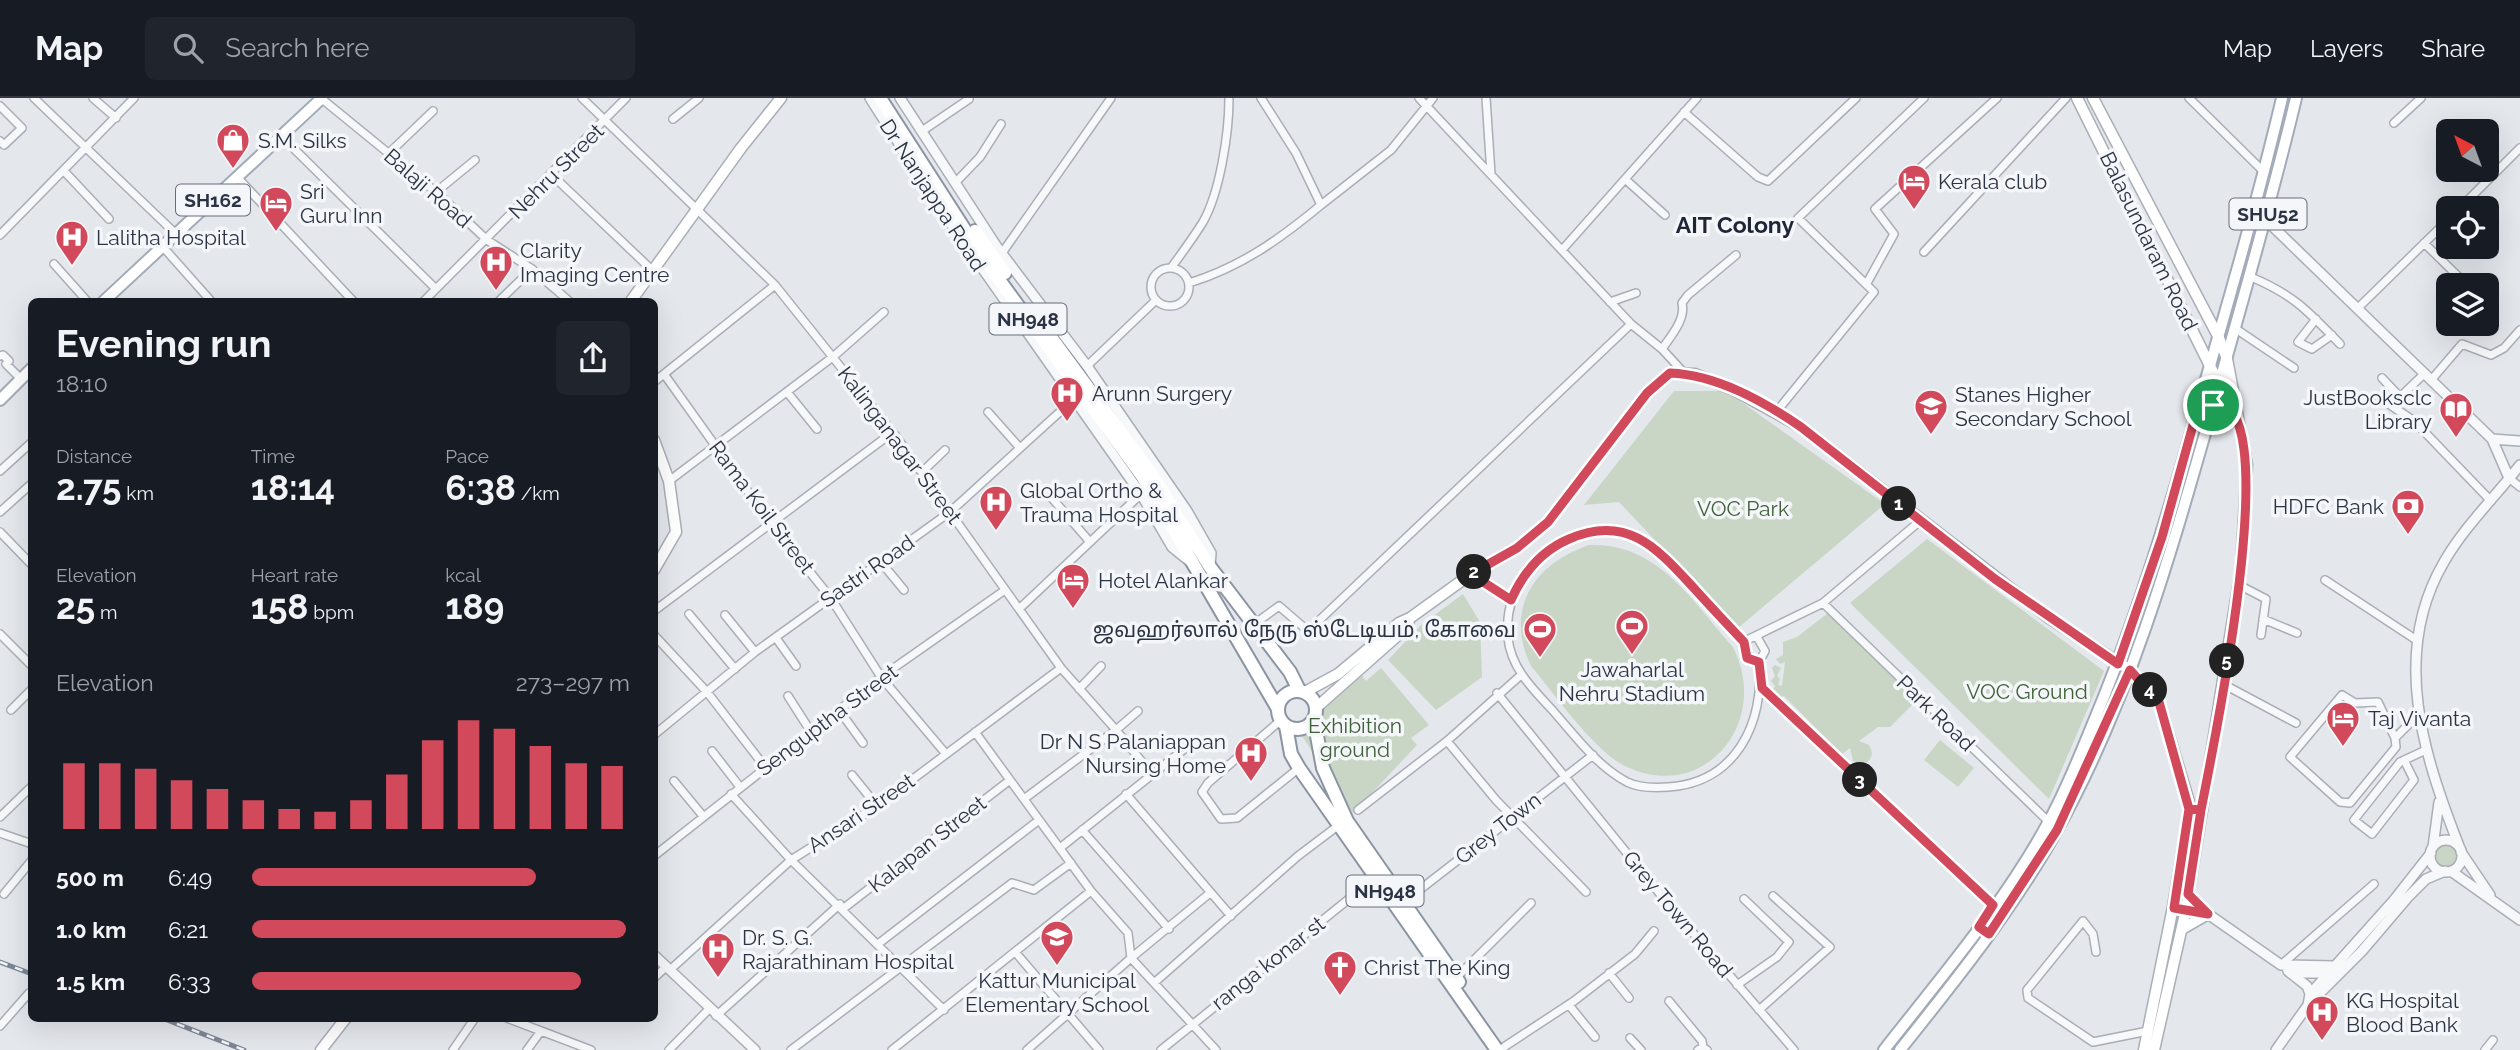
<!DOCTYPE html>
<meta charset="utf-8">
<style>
body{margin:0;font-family:Raleway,"Noto Sans Tamil",sans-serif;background:#20242c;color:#f1f3f6;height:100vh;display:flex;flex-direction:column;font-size:26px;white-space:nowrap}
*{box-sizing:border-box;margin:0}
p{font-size:23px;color:#9ea1a6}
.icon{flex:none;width:38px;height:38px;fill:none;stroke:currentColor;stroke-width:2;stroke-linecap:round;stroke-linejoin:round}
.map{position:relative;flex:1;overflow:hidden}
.side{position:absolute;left:28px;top:200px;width:630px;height:724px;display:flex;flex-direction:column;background:#171b24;border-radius:10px;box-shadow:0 7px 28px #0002}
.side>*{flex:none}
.needle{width:46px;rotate:319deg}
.buttons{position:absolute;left:2436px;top:21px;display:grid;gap:14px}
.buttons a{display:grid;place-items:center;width:63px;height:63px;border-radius:10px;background:#171b24;box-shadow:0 7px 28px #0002;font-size:35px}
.pin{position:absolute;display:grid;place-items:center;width:60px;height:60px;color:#fff;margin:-30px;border:4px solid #fff;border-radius:50%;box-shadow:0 2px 7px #0007}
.km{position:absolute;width:35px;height:35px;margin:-18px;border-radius:50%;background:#222;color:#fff;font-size:19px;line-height:35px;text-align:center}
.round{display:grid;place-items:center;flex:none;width:74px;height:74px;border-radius:10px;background:#20242c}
.head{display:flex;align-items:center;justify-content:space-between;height:119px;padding:0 28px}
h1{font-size:38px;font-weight:700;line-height:52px}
.stats{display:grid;grid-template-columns:repeat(3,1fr);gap:10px;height:119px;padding:7px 28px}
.stats div{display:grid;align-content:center}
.stats b{font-size:35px;font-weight:700}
.stats small{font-size:19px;font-weight:400}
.stats p{font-size:19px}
.chart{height:196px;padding:14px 28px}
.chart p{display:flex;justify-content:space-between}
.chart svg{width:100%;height:126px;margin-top:7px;stroke:#d1495b;stroke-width:6}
ul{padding:0 28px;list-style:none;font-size:23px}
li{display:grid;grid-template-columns:112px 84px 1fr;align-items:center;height:52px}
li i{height:18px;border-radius:9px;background:#d1495b}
header{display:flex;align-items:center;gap:42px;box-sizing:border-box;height:98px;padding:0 35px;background:#171b24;border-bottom:2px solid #363941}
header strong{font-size:33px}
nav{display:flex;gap:38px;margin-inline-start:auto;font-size:24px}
.search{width:490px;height:63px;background:#20242c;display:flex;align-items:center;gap:18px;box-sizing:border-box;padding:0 24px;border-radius:10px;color:#9ea1a6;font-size:26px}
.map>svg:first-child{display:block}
.green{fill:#c9d6c5}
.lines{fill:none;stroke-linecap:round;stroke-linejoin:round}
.minor-casing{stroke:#a9aeb7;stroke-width:10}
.tertiary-casing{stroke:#a9aeb7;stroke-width:12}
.secondary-casing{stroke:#a9aeb7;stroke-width:13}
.primary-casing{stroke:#a3abb8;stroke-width:14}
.trunk-casing{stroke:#8b94a3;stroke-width:16}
.minor{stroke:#f7f8fa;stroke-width:7}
.tertiary{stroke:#f7f8fa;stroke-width:9}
.secondary{stroke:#fff;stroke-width:10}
.primary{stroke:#fff;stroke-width:10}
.trunk{stroke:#fff;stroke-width:12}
.rail-casing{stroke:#7d8696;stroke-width:5}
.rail{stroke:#f4f6f9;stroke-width:2.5;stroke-dasharray:8;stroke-linecap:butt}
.route-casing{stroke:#fff;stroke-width:14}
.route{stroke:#d1495b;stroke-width:9}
.labels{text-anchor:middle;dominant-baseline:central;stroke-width:7;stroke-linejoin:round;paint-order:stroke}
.shield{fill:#f4f6f9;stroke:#676e7b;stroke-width:2}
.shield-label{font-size:19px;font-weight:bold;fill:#2b3445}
.poi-label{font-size:21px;fill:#2b3445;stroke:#f4f6f9;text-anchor:start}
.street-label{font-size:21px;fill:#2b3445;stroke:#f4f6f9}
.park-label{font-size:21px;fill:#3f6138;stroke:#f4f6f9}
.neighbourhood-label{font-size:23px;font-weight:bold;fill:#1d2536;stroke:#f4f6f9}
</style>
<header>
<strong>Map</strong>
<div class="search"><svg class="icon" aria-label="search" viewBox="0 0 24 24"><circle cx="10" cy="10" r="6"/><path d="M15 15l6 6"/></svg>Search here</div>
<nav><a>Map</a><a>Layers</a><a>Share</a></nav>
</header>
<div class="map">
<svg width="2520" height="952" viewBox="0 0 2520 952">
<rect width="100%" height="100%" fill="#e4e7ec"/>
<path class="green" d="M1674 293H1726L1885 406 1738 530 1619 404 1584 407Z
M1927 441 2104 573 2049 701 1850 505Z
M1589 447C1658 444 1692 503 1733 549 1771 624 1705 705 1627 669 1596 656 1554 595 1531 568 1504 512 1533 466 1589 447Z
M1463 496 1480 524 1482 579 1436 612 1388 562 1421 527Z
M1828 515 1917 602 1890 629H1878L1859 643 1869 647C1874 655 1872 662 1864 666L1853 663 1850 650 1842 656 1784 598 1777 601 1771 595 1775 588 1771 583 1775 578 1772 570 1775 567 1781 570 1777 578 1780 581 1778 587 1782 588 1785 564 1780 566 1776 561 1783 557V544L1797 539Z
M1381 570 1429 627 1411 640 1417 647 1353 715 1300 635 1308 622 1360 575 1366 583Z
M1940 642 1974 670 1958 689 1924 662Z
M2433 758a13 13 0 1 1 26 0a13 13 0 1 1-26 0Z"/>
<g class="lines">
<defs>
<path id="minor" d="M34 0 177 137
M93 0 116 20
M582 0 775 187 895 337 1061 570 1116 632 1024 701
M1419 0 1631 226
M1486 0 1491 76
M2189 0 2264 74
M322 1 436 94 487 142 532 171 569 203
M0 8 22 30 4 47 0 43
M1684 14 1758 79 1768 83 1856 0
M673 21 699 0
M2394 25 2421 0
M922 33 969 1
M281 38 436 191
M389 55 433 13
M64 73 109 121
M551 76 653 173
M237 79 353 203
M1625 81 1665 117
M955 85 980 59 1001 26
M436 94 475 62
M1321 107 1391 52 1433 0
M2460 110 2520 50
M0 137 134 0
M2424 145 2463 183
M163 149 211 203
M1562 152 1697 0
M1924 154 2066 0
M1002 155 1111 0
M54 166 87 203
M1171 170C1182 155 1193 140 1203 124 1220 94 1229 35 1229 0
M1151 189a19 19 0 1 1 38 0a19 19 0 1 1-38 0Z
M2251 179C2294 197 2308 213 2340 246
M1189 185C1241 169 1280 141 1321 107L1296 55 1261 0
M1867 185 1894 136 1875 111 1997 0
M424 203 626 0
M499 203 532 171
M1610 204 1636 195
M2359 209 2448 122
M2316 221 2298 244 2312 251 2332 237
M2236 231 2294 270
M0 258 3 257 9 263 6 266 21 281
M1087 268 1156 202
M664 276 772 427 830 499 881 579 946 656
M1685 276 1662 251C1671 238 1686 221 1682 205L1688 197 1736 157
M2382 280 2400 299 2425 275
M2432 281 2462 246 2491 257 2504 250 2520 232
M654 284 775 187
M787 294 817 331
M2377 298 2414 323 2491 403
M1777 313 1874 194 1798 120 1924 0
M988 314 1020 350
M0 373 32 344
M922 374 945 352
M2509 380 2520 389
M669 383 834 258 884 214
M1051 399 1090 444
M0 414 30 387
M0 434 32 467
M880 463 904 492
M1471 476 1511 502
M2325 482 2418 543
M2239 487 2266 501 2261 537
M1823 505 2049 724
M1019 511 1141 396
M654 513 893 334
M689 516 735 571
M725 517 755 554
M2263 521 2297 535
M1253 527 1279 508 1308 533 1631 226 1662 251
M0 536 32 568
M654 537 707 594 765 669
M1757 539 1765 553 1759 564
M776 540 796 568
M1743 544C1690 486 1625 382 1540 460 1517 481 1505 507 1508 540 1511 571 1534 592 1554 614 1576 639 1597 668 1627 684 1639 690 1655 690 1668 689 1736 685 1765 624 1759 564
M1743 544 1823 505 1920 423
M1743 544 1747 560 1759 564
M2223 586 2296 625
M1762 590 1993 807
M1079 591 1101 568
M1497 595 1669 807 1794 952
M788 598 811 634
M11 612 32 591
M839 612 863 645
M1138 613 1116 632 1152 676
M1281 622 1208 685 1202 694 1221 721 1237 720 1299 670
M975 634 1091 793 1128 835 1131 860
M654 637 755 554 950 414 1074 301
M2395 640 2378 604 2355 605 2342 597 2290 659 2340 704 2350 705 2396 649 2395 640 2418 617
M1447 643 1496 702 1586 794
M712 653 740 689
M2404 662 2414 682 2372 736 2354 722 2400 664 2426 652
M852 677 877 708
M674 683 703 718
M731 696 791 762 944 912
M1126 696 1231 818
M1358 712 1447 643 1521 577
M0 719 32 688
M1082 732 1169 831
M0 735 32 746
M1060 750 1183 652
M654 758 881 579 1005 492
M4 796 32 762
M1404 804 1593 657
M844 810 1010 682
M878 846 1039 722
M2096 854 2093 836 2083 823 2027 892 2028 900 2093 944 2148 933
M1016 855 1099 952
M1131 860 1216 952
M2281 867 2374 786
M671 871 791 762 877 708 1061 570
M1609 875 1629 900
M654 880 667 868
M1456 880 1531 805
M1154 885 1298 758 1339 727
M1737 887 1777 859 1789 844 1744 801
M1669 903 1702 943 1703 949
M1569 907 1595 939
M1759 912 1830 849 1773 798
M716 918 840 806
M507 920 591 952
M0 928 29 895
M1630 940 1641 952
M1504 949 1574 903 1635 856 1654 833
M453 952 475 920
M527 952 541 933
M669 952 709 911
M791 952 1012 785 1034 792 1071 765
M892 952 1091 793
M1027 952 1131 860 1210 795
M1161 952 1375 780
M1698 952 1703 949 1707 952
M2485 952 2493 942"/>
<path id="tertiary" d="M870 0 942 113 1141 396 1172 449 1188 462
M900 0 997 149 1087 268 1187 413 1211 455 1210 469
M2267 123 2492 341 2520 343
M2492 341 2509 380
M2430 758a16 16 0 1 1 32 0a16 16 0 1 1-32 0Z
M2459 748C2424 658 2390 556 2444 464 2464 429 2496 398 2520 367
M2433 749 2439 704
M2461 754 2490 797
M2451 773 2520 822
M2173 809 2208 816 2281 867 2335 868
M654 857 755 952
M2286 869 2305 875H2329
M2288 873 2307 888 2310 896
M2308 907 2310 896 2394 802 2431 755
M2276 952 2308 907 2362 853 2408 799 2426 781 2445 773"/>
<path id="secondary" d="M2077 0 2219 286
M2093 0 2219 240 2227 261 2247 367 2241 471 2186 811 2154 952
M631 203 741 50 781 0
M2195 320 2202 312 2218 306 2236 318
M654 342 669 383 676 434 654 472
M1305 594 1338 576 1399 525 1410 520 1471 476 1517 450 1548 424 1647 295 1670 275 1695 276 1734 292 1801 329 2049 520 2130 572 2159 604 2190 707 2173 809 2144 952
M1317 609 1405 531 1410 520
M2182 831 2208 816 2188 796
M321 952 346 920"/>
<path id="primary" d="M104 203 322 0
M0 302 32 270
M1884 952C1941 879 2004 806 2048 725 2066 693 2080 657 2094 623 2134 527 2165 428 2193 327 2224 218 2256 110 2282 0
M1900 952C1956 882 2013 811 2057 732 2130 601 2171 455 2212 311 2241 208 2271 105 2296 0"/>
<path id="trunk" d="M880 0 981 157 1142 378 1278 611
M975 133 1005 175
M1048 235 1151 375 1210 469 1290 574 1299 592
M1278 612a19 19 0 1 1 38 0a19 19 0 1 1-38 0Z
M1314 622 1323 670 1347 723 1459 884
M1286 628 1291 656 1299 670 1497 952"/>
</defs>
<use href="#minor" class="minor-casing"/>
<use href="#tertiary" class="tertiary-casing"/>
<use href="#secondary" class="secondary-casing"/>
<use href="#primary" class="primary-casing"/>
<use href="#trunk" class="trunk-casing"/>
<use href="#minor" class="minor"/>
<use href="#tertiary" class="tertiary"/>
<use href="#secondary" class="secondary"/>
<use href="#primary" class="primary"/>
<use href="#trunk" class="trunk"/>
<defs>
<path id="rail" d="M0 864 32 876
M162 920 244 952"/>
</defs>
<use href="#rail" class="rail-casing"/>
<use href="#rail" class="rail"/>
</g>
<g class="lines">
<defs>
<path id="route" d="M2213 307 2202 312 2195 320 2162 439 2118 566 1995 481 1801 329C1763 303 1717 277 1670 275L1647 295 1548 424 1517 450 1471 476 1511 502C1523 475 1541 453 1569 441 1626 416 1656 449 1692 488 1709 507 1726 525 1744 544L1747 560 1759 564 1762 590 1993 807 1979 829 1989 836 2057 732 2130 572 2159 604 2189 711 2201 712 2188 796 2208 816 2174 810 2189 711 2201 712C2209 669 2290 293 2213 307"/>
</defs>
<use href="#route" class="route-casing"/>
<use href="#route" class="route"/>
</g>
<defs>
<symbol id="shop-pin" viewBox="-11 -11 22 30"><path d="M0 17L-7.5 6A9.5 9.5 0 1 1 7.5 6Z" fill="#d1495b" stroke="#f4f6f9"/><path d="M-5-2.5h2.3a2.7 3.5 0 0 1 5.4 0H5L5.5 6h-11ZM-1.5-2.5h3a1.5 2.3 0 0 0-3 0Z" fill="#fff"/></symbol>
<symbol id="hotel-pin" viewBox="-11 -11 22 30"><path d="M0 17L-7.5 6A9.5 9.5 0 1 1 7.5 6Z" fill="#d1495b" stroke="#f4f6f9"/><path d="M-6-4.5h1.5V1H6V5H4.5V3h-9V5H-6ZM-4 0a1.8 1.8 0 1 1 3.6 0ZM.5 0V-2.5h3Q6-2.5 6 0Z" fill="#fff"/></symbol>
<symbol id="hospital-pin" viewBox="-11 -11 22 30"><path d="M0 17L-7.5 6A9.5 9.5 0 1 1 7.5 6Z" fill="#d1495b" stroke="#f4f6f9"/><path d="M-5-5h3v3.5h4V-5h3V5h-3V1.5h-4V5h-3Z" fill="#fff"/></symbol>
<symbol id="school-pin" viewBox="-11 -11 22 30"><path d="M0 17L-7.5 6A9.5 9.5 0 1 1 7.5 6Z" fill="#d1495b" stroke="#f4f6f9"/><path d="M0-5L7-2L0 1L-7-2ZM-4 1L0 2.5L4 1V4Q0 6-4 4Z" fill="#fff"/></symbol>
<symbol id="library-pin" viewBox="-11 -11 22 30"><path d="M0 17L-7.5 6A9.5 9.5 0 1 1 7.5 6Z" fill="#d1495b" stroke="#f4f6f9"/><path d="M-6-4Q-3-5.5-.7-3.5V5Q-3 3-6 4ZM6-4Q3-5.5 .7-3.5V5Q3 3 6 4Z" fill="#fff"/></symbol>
<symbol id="bank-pin" viewBox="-11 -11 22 30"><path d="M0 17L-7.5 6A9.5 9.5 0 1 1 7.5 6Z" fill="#d1495b" stroke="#f4f6f9"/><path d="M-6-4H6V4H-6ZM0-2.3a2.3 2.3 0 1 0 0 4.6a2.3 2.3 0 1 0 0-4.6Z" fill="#fff"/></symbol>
<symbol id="stadium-pin" viewBox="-11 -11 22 30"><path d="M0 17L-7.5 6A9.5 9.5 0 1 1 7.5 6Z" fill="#d1495b" stroke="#f4f6f9"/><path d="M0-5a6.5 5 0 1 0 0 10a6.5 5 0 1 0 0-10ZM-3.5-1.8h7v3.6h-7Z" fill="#fff"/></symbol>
<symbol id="church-pin" viewBox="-11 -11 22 30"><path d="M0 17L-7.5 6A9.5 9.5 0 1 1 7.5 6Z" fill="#d1495b" stroke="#f4f6f9"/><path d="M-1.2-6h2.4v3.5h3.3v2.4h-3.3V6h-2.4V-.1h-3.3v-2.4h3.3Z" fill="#fff"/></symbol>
</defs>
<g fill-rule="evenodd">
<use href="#shop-pin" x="214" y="23" width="38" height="52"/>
<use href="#hotel-pin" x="1895" y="64" width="38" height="52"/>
<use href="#hotel-pin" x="257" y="86" width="38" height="52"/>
<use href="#hospital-pin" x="53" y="120" width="38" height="52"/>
<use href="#hospital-pin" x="477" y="145" width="38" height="52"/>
<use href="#hospital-pin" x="1048" y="276" width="38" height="52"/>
<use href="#school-pin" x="1912" y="289" width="38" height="52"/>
<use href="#library-pin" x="2437" y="292" width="38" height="52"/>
<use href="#hospital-pin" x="977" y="385" width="38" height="52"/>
<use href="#bank-pin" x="2389" y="389" width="38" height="52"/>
<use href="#hotel-pin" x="1054" y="463" width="38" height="52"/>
<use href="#stadium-pin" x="1613" y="509" width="38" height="52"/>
<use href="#stadium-pin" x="1521" y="512" width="38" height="52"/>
<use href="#hotel-pin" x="2324" y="601" width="38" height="52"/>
<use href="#hospital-pin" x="1232" y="636" width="38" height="52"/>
<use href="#school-pin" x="1038" y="820" width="38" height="52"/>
<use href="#hospital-pin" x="699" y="832" width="38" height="52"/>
<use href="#church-pin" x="1321" y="850" width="38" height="52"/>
<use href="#hospital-pin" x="2303" y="895" width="38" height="52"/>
</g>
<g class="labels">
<g class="shield">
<rect x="176" y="86.5" width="74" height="31" rx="5"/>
<rect x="2229.5" y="100.5" width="77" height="31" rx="5"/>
<rect x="989.5" y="205.5" width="77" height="31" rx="5"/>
<rect x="1346.5" y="777.5" width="77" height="31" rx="5"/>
</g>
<g class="shield-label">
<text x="213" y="102">SH162</text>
<text x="2268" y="116">SHU52</text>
<text x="1028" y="221">NH948</text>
<text x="1385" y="793">NH948</text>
</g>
<g class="poi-label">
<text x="258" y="42">S.M. Silks</text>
<text x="1938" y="83">Kerala club</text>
<text x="300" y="93">Sri<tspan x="300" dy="24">Guru Inn</tspan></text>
<text x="96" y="139">Lalitha Hospital</text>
<text x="520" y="152">Clarity<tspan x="520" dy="24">Imaging Centre</tspan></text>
<text x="1092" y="295">Arunn Surgery</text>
<text x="1955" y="296">Stanes Higher<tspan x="1955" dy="24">Secondary School</tspan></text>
<text x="2432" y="299" text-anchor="end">JustBooksclc<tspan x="2432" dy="24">Library</tspan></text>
<text x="1020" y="392">Global Ortho &amp;<tspan x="1020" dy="24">Trauma Hospital</tspan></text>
<text x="2384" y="408" text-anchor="end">HDFC Bank</text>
<text x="1098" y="482">Hotel Alankar</text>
<text x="1516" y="531" text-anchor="end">ஜவஹர்லால் நேரு ஸ்டேடியம், கோவை</text>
<text x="1632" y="571" text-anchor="middle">Jawaharlal<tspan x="1632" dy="24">Nehru Stadium</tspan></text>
<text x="2368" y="620">Taj Vivanta</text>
<text x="1226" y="643" text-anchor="end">Dr N S Palaniappan<tspan x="1226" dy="24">Nursing Home</tspan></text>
<text x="742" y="839">Dr. S. G.<tspan x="742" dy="24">Rajarathinam Hospital</tspan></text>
<text x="1364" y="869">Christ The King</text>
<text x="1057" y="882" text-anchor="middle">Kattur Municipal<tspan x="1057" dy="24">Elementary School</tspan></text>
<text x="2346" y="902">KG Hospital<tspan x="2346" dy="24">Blood Bank</tspan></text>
</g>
<g class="street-label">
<text transform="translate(556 73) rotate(-45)">Nehru Street</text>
<text transform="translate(428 90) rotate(41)">Balaji Road</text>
<text transform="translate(933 97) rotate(57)">Dr Nanjappa Road</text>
<text transform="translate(2149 143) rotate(64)">Balasundaram Road</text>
<text transform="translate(900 347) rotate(53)">Kalinganagar Street</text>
<text transform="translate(762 409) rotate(53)">Rama Koil Street</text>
<text transform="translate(867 473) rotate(-35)">Sastri Road</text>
<text transform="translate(1936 615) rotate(44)">Park Road</text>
<text transform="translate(827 622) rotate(-37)">Senguptha Street</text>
<text transform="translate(861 715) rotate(-34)">Ansari Street</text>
<text transform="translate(1498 730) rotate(-38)">Grey Town</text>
<text transform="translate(927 746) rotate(-38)">Kalapan Street</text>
<text transform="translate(1678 816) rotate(50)">Grey Town Road</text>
<text transform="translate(1268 865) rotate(-38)">ranga konar st</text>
</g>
<g class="park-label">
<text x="1743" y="410">VOC Park</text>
<text x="2027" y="593">VOC Ground</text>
<text x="1355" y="627">Exhibition<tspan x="1355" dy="24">ground</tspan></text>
</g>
<g class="neighbourhood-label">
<text x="1735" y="126">AIT Colony</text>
</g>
</g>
</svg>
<div class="buttons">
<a><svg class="needle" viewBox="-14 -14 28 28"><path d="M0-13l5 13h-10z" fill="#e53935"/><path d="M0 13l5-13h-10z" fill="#9ea1a6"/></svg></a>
<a><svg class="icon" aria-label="locate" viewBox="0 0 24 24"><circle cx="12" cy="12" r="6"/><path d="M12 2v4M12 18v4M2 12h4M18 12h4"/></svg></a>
<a><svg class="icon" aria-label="layers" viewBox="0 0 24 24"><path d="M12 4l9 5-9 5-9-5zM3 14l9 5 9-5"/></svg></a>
</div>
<div class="pin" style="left:2213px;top:307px;background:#1e9e55"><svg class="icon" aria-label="arrive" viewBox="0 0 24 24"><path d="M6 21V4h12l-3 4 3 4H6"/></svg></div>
<b class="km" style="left:1899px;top:406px">1</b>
<b class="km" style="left:1474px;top:474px">2</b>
<b class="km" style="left:1860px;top:682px">3</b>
<b class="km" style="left:2150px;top:592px">4</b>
<b class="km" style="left:2227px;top:563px">5</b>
<section class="side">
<div class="head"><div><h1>Evening run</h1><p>18:10</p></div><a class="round"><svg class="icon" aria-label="share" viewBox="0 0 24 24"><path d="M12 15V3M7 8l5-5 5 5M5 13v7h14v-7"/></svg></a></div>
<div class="stats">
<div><p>Distance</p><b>2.75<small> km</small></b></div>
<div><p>Time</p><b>18:14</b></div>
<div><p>Pace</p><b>6:38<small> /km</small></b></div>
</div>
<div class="stats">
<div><p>Elevation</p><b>25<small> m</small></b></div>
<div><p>Heart rate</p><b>158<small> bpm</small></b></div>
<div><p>kcal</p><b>189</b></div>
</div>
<div class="chart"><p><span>Elevation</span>273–297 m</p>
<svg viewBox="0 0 160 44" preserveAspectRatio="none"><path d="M5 44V21M15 44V21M25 44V23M35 44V27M45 44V30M55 44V34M65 44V37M75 44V38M85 44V34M95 44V25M105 44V13M115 44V6M125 44V9M135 44V15M145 44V21M155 44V22"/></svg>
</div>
<ul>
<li><b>500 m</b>6:49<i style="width:75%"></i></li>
<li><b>1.0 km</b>6:21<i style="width:99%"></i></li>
<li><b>1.5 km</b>6:33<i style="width:87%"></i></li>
</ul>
</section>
</div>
